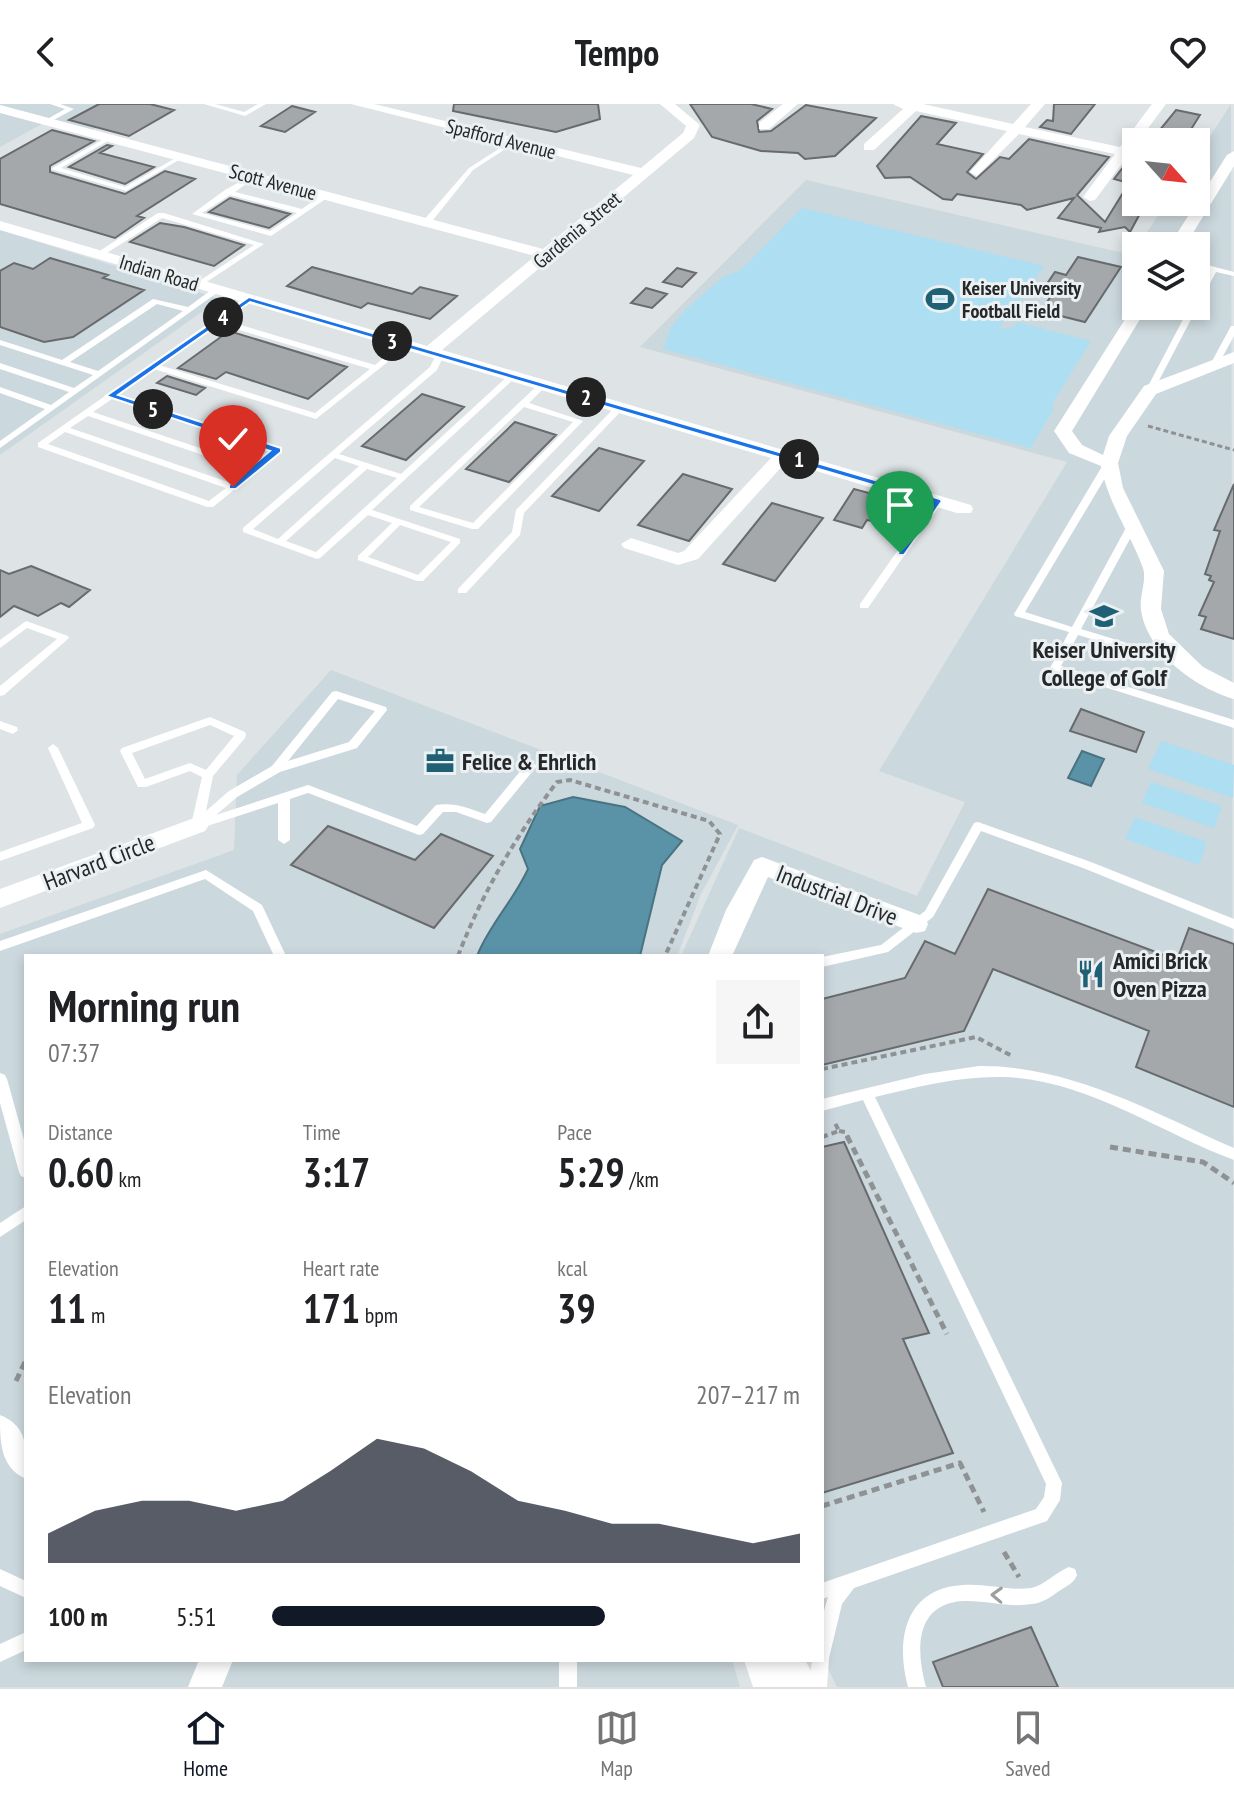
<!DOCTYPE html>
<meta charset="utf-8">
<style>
body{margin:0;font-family:"PT Sans Narrow",sans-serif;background:#f6f6f6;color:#202124;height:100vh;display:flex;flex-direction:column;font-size:30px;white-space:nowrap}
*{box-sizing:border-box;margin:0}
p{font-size:26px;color:#757577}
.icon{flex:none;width:44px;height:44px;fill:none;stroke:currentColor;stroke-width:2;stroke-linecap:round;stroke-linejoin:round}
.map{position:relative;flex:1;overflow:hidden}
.sheet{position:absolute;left:24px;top:850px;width:800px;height:708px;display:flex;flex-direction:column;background:#fff;border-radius:0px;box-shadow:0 4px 12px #0003}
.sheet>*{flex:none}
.needle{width:52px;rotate:117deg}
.fabs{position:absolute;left:1122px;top:24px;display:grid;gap:16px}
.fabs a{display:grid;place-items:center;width:88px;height:88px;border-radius:0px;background:#fff;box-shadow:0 4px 12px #0003;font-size:40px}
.pin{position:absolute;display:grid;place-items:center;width:68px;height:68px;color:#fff;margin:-82px -34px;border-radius:50% 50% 50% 0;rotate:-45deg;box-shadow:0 0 8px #0007}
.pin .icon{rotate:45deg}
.km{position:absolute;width:40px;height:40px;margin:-20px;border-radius:50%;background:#222;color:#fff;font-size:22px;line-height:40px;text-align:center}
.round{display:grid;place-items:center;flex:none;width:84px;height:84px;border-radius:0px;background:#f6f6f6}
.head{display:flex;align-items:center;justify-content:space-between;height:136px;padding:0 24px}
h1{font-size:44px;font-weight:800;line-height:60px}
.figures{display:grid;grid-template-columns:repeat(3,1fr);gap:12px;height:136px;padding:8px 24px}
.figures div{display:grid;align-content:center}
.figures b{font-size:40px;font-weight:800}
.figures small{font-size:22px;font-weight:400}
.figures p{font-size:22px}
.chart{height:224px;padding:16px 24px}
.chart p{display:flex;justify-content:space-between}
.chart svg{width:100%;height:144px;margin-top:8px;fill:#111827;opacity:.7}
ul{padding:0 24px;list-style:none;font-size:26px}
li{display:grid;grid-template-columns:128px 96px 1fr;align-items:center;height:60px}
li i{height:20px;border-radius:10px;background:#111827}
header{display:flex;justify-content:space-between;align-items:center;height:104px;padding:0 24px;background:#fff;font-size:36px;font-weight:800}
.dock{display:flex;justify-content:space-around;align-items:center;height:112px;border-top:2px solid #e0e0e0;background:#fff;font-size:22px;color:#757577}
.dock a{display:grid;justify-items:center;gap:4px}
.dock .active{color:#111827}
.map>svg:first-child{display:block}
.built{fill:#cbd8dd}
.green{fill:#addef1}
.water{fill:#5a93a8;stroke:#4a7382;stroke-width:2}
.building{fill:#a4a8aa;stroke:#676b6d;stroke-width:2}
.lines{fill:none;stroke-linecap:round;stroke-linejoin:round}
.path-far2{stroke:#8e9294;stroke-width:3;stroke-dasharray:5 3;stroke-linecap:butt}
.path-far1{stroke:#8e9294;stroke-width:4;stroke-dasharray:6 4;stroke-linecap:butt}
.path{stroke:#8e9294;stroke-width:5;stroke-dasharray:8 5;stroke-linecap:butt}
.lane{fill:#fff;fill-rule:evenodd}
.street{fill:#fff;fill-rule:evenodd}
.oneway{stroke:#9d9e9e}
.route{fill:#1a73e8;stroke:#fff;stroke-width:2}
.labels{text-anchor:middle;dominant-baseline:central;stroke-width:6;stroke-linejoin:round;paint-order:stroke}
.far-street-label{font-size:20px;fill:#252728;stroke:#ebf0f2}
.far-poi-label{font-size:20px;font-weight:bold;fill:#252728;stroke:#ebf0f2;text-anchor:start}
.poi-label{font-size:24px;font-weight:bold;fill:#252728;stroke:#ebf0f2;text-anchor:start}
.street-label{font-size:24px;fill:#252728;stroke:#ebf0f2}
</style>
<header><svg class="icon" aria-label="back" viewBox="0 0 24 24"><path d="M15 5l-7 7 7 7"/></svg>Tempo<svg class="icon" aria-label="heart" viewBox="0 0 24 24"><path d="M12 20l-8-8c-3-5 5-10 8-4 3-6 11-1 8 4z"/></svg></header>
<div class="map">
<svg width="1234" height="1583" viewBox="0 0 1234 1583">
<rect width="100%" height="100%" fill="#dee3e5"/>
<path class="built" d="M0 0H138L83 31 42 20 0 43Z
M1231 0 1234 1583H837L822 1552V852H681L739 724 917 792 965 698 879 667 1067 358 640 243 806 76 1132 151 1136 146V202H1196V142H1138L1167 98H1196V54Z
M0 126 220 195 0 351Z
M331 566 738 721 701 790 677 852H26V1556H732L740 1583H0V830L234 746 237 671Z"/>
<path class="green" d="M802 104 1044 162 998 225 1013 223 1017 218 1091 237 1053 298V306L1031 344 663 245 670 225 685 206 723 173 741 166Z
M1161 637 1234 661 1233 694 1148 665Z
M1151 678 1222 702 1214 724 1142 699Z
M1135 713 1207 738 1199 761 1125 735Z"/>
<path class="water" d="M1082 647 1104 655 1091 682 1068 674Z
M573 693 625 703 682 737 662 761 640 852H477C489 821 514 796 528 765L520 745 540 702Z"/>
<path class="building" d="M99 0H150L174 6 129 32 69 16Z
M454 0H598L600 15 556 28 453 7Z
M690 0H751L772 5 757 17 759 28 771 27 806 1 876 14 835 52 805 55 798 49 761 47 712 33Z
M1054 0H1095L1071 30 1040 23 1047 16 1053 17Z
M292 2 315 8 285 28 261 22Z
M1176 6 1200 11 1183 38H1150Z
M921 12 956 19 937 40 983 50 967 68 976 75 1000 53 1009 55 1029 35 1109 53 1077 91 1105 118 1129 79 1114 75 1128 57 1136 59V102L1143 104 1130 128 1125 123 1099 128 1101 124 1058 114 1074 94 1027 106 1021 101 957 90 952 96 943 95 910 73 885 74 877 62Z
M52 26 94 37 50 62V68L125 90 165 67 195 75 137 112 144 114 115 134 0 100V55Z
M107 41 112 42 100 49 154 63 125 80 69 63Z
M230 94 290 110 269 124 209 108Z
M160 119 184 123 244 141 214 162 130 138Z
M1078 153 1121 163 1085 218 1041 207 1051 192 1040 190 1055 168 1066 171Z
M50 154 108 171 103 174 144 186 73 233 44 238 0 223V167L14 159 33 165Z
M312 163 412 190 420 183 457 192 430 215 368 199 361 204 287 182Z
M677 164 696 169 682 183 663 178Z
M646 184 667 190 652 204 631 199Z
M229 227 347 263 308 295 226 268 216 275 178 264Z
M167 272 205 284 196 291 157 279Z
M422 290 464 303 406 356 362 342Z
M515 318 556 331 509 378 466 365Z
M599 344 644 357 599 407 552 392Z
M683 370 732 385 689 437 638 421Z
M1234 380V535L1201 525 1206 513 1199 511 1214 478 1209 476 1211 472 1205 470 1220 427 1214 426Z
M854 385 891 395 877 418 867 416 862 424 834 416Z
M772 399 823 414 775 477 723 460Z
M31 462 90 486 69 503 61 499 38 512 14 502 0 513V466L9 470Z
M1081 605 1144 628 1136 648 1070 627Z
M328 722 415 756 441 730 493 752 434 824 291 761Z
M988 785 1177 856 1189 824 1234 840V1003L1136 963 1149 927 993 865 964 927 822 961V895L905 874 925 837 955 850Z
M844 1038 929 1229 903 1235 953 1349 822 1389V1043Z
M1031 1523 1058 1583H943L933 1558Z"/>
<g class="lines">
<path class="path-far2" d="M1148 322 1234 346"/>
<path class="path-far1" d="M458 852C482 789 516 732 557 678L570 676 709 717 720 730 665 852
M822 965 976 933 1012 952
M839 1027 845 1028 848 1034
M822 1033 839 1027 834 1017"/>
<path class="path" d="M847 1032 947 1230
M1110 1043 1203 1058 1234 1079
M16 1277 26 1256
M822 1402 960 1359 984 1408
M1004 1448 1019 1473"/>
<path class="lane" d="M50 0H60L74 5 48 19H44V17L65 5Z
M204 0H215L244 8 258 0H266L245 12Z
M109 32 112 34 111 35 61 64 125 83 179 52 184 53 126 87 51 65Z
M511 37 516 38 473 66 429 121H423V117L469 64Z
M252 71 254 72V74L235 88 302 105 323 90 330 92 271 132 192 110 225 86ZM230 91 297 109 270 127 202 109Z
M158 109H164L264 140 199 183H196V179L254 141 162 114 102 152 95 150Z
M1196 158 1234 168V172L1216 168 1200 198 1197 200 1198 202 1154 286 1147 288 1146 286 1190 202H1196V191L1210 166 1196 162Z
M214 184 221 186 0 344V337L45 305 0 289V283L51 301 69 288 0 265V259L74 284 93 271 0 241V236L62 256 153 195 188 203ZM157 200 183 207 98 267 70 258Z
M246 193 253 195 224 216 375 261 402 239 409 241 316 315 154 265 117 291 280 344V348L213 403H207L38 343V339ZM219 220 370 265 315 309 159 261ZM112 295 271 347 253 362 93 308ZM88 312 247 366 231 379 70 324ZM65 328 226 384 209 397 48 340Z
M1231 222H1234V232L1218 261H1212L1211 259Z
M437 249 444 251 437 266 339 350 401 370 510 270 517 272 372 406 460 435V439L423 477H417L358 456V452L392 419 368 411 320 454 317 455 243 428V424L430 263ZM335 354 359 362 278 435 253 425ZM367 365 397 374 316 448 286 437ZM400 421 451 438 418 471 368 453Z
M540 279 547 281 529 299 583 317 478 425H472L410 406V402ZM524 303 573 318 473 419 419 403Z
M620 300 623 301V305L524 409 520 431 466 489H458V485L512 428 516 406 617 301Z
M1109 356 1114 359 1025 508 1072 523 1127 422 1132 419 1135 420 1137 422 1081 525 1186 557 1187 559 1182 562 1078 531 1061 562 1234 616V624L1051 566 1050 564 1069 528 1015 512 1014 510 1104 359Z
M937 394 942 397 868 504H860V500L934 395Z
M26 517 68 532 69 534 4 591 0 592V582L57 535 27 524 0 544V536Z
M336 587 386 603 387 606 357 644 280 668 237 693 216 711 308 681 417 722 436 701C454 698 468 704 485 710L527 659 531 658 537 662 491 718 487 719 456 708H443L423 730 419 731 308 689 290 695V736L284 740 278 736V699L204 723 197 725 193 724 191 721 202 673 190 667 146 683H138L120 647 122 644 210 613 245 628 246 631 245 634 213 672 206 707 229 687 272 662 332 588ZM338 595 375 607 349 638 288 657ZM210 621 234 632 206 666 190 659 145 675 132 649Z
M0 617 17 623 18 626 13 630 0 625Z
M53 640 58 644 95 721 93 724 0 757V748L82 719 48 644Z
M978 718 1091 758 1234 815V825L1083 764 981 727 933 813 888 848 822 863V853L881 841 925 807 974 719Z
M206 766 262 801 286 852H274L253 807 205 775 0 847V837Z
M979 962C1070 961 1152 1008 1234 1044V1056C1159 1028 1085 975 1003 973 959 972 916 983 875 993L1062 1379 1060 1396 1047 1417 854 1484 842 1500 829 1554 827 1583H809L812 1556H822V1514L828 1493 822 1495V1479L1036 1405 1044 1393 1046 1380 863 996 822 1007V995L925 970Z
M0 969 5 971 7 975 26 1043V1074L21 1072 19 1068 0 999Z
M26 1102V1116L0 1133V1119Z
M1069 1463 1075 1465 1077 1471C1074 1479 1067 1482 1059 1487 1051 1493 1042 1499 1032 1500 1009 1504 986 1496 963 1497 914 1500 916 1547 926 1583H908C895 1536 905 1484 963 1481 985 1479 1009 1487 1031 1484 1045 1481 1056 1468 1069 1463Z
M0 1465 26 1477V1494L0 1482Z
M26 1528V1546L0 1558V1540Z
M559 1556H577V1583H559Z"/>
<path class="street" d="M351 0H374L641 64 683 29 686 22 660 0H675L700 21 694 34 442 246 971 401 973 405 971 409H957L786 358 698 455 678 461 624 444 621 440 631 434 678 449 684 447 771 354 0 126V117L427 242 535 152 0 9V1L543 145 633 71Z
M783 0H798L769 25H759V19Z
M893 0H923L1013 20 1031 0H1045L1025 23 1120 43 1152 0H1166L1095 96 1090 97 1083 93 1115 50 1019 30 977 72 970 68 1007 27 916 7 874 46H864V40L903 5Z
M1234 47V62L1185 142H1169L1227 51Z
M1136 198V202H1148L1072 327 1082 341 1103 351 1109 332 1144 282 1234 248V259L1156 290 1127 332 1118 359 1123 384 1164 467 1161 505 1169 530 1203 563 1234 579V595C1195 584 1147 548 1141 506 1139 492 1147 477 1143 464 1130 429 1108 399 1101 362L1069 349 1054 327Z
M197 713 209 721 205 727 0 804V785Z
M762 753 925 813 928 820 925 827 916 829 768 773 732 852H708L726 806 754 756Z
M0 1311C30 1323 26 1347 26 1375 0 1363 0 1338 0 1311Z
M199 1556H233L222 1583H188Z
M744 1556H805L820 1583H753Z"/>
</g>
<defs><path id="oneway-chevron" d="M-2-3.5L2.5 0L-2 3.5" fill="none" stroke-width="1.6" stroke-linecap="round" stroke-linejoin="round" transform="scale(2)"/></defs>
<use class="oneway" href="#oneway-chevron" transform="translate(997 1491) rotate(-178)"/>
<path class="route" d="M249 193 940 395 942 397 904 451H897L931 398 250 198 118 291 281 344V348L236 385H229V381L270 347 106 292Z"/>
<defs>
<symbol id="stadium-bare" viewBox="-9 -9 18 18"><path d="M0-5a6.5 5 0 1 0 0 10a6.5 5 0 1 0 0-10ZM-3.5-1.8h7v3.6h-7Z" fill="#206075" stroke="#ebf0f2" stroke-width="2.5" paint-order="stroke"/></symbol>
<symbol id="university-bare" viewBox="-9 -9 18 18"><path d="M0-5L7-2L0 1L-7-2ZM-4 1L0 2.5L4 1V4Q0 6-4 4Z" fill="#206075" stroke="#ebf0f2" stroke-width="2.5" paint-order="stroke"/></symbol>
<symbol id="office-bare" viewBox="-9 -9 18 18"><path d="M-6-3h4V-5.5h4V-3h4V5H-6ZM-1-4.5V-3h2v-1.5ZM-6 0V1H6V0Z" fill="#206075" stroke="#ebf0f2" stroke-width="2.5" paint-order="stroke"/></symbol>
<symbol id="restaurant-bare" viewBox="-9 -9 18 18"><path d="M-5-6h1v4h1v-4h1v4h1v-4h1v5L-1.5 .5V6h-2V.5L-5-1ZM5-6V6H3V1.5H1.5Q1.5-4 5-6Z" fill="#206075" stroke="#ebf0f2" stroke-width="2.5" paint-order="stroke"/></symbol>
</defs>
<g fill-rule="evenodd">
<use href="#stadium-bare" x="920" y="175" width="40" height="40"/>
<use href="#university-bare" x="1084" y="492" width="40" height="40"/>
<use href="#office-bare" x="420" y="637" width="40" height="40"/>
<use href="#restaurant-bare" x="1071" y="850" width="40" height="40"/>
</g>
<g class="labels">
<g class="far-street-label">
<text transform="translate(501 35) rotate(14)">Spafford Avenue</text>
<text transform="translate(273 78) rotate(15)">Scott Avenue</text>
<text transform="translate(577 126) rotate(-40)">Gardenia Street</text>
<text transform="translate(159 169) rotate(17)">Indian Road</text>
</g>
<g class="far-poi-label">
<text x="962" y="184">Keiser University<tspan x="962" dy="23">Football Field</tspan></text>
</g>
<g class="poi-label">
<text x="1104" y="545" text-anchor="middle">Keiser University<tspan x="1104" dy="28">College of Golf</tspan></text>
<text x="462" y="657">Felice &amp; Ehrlich</text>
<text x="1113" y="856">Amici Brick<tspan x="1113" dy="28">Oven Pizza</tspan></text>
</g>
<g class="street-label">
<text transform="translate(99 758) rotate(-21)">Harvard Circle</text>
<text transform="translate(837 791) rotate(21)">Industrial Drive</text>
</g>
</g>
</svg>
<div class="fabs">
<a><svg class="needle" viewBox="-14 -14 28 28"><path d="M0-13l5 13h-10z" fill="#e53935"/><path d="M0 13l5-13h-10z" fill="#757577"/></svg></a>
<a><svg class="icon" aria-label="layers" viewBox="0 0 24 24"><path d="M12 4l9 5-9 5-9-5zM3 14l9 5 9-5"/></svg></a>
</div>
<div class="pin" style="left:900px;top:449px;background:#1e9e55"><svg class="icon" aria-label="arrive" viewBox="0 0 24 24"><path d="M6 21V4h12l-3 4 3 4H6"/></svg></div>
<div class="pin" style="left:233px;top:383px;background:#d93025"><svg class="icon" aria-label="check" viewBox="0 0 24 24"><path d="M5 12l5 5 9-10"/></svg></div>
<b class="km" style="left:799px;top:355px">1</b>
<b class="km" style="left:586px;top:293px">2</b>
<b class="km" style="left:392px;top:237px">3</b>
<b class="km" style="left:223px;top:213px">4</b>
<b class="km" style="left:153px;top:305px">5</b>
<section class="sheet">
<div class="head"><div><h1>Morning run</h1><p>07:37</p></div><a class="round"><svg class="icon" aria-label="share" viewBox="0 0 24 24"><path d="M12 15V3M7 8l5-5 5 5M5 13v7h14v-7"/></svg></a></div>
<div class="figures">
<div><p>Distance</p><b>0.60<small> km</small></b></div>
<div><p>Time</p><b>3:17</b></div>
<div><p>Pace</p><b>5:29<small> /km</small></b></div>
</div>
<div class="figures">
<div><p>Elevation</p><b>11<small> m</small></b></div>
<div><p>Heart rate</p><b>171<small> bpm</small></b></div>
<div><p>kcal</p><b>39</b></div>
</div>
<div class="chart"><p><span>Elevation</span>207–217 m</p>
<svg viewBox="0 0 160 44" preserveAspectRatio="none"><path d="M0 44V35L10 28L20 25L30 25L40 28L50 25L60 16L70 6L80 9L90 16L100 25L110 28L120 32L130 32L140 35L150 38L160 35V44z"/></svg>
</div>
<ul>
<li><b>100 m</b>5:51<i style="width:63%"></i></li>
</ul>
</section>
</div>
<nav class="dock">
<a class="active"><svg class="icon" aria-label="home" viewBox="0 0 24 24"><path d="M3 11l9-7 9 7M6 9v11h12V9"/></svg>Home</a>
<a><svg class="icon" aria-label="map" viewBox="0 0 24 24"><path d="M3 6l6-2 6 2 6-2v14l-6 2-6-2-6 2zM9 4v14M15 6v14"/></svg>Map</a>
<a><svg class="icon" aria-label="saved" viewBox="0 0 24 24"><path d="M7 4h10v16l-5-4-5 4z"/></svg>Saved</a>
</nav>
